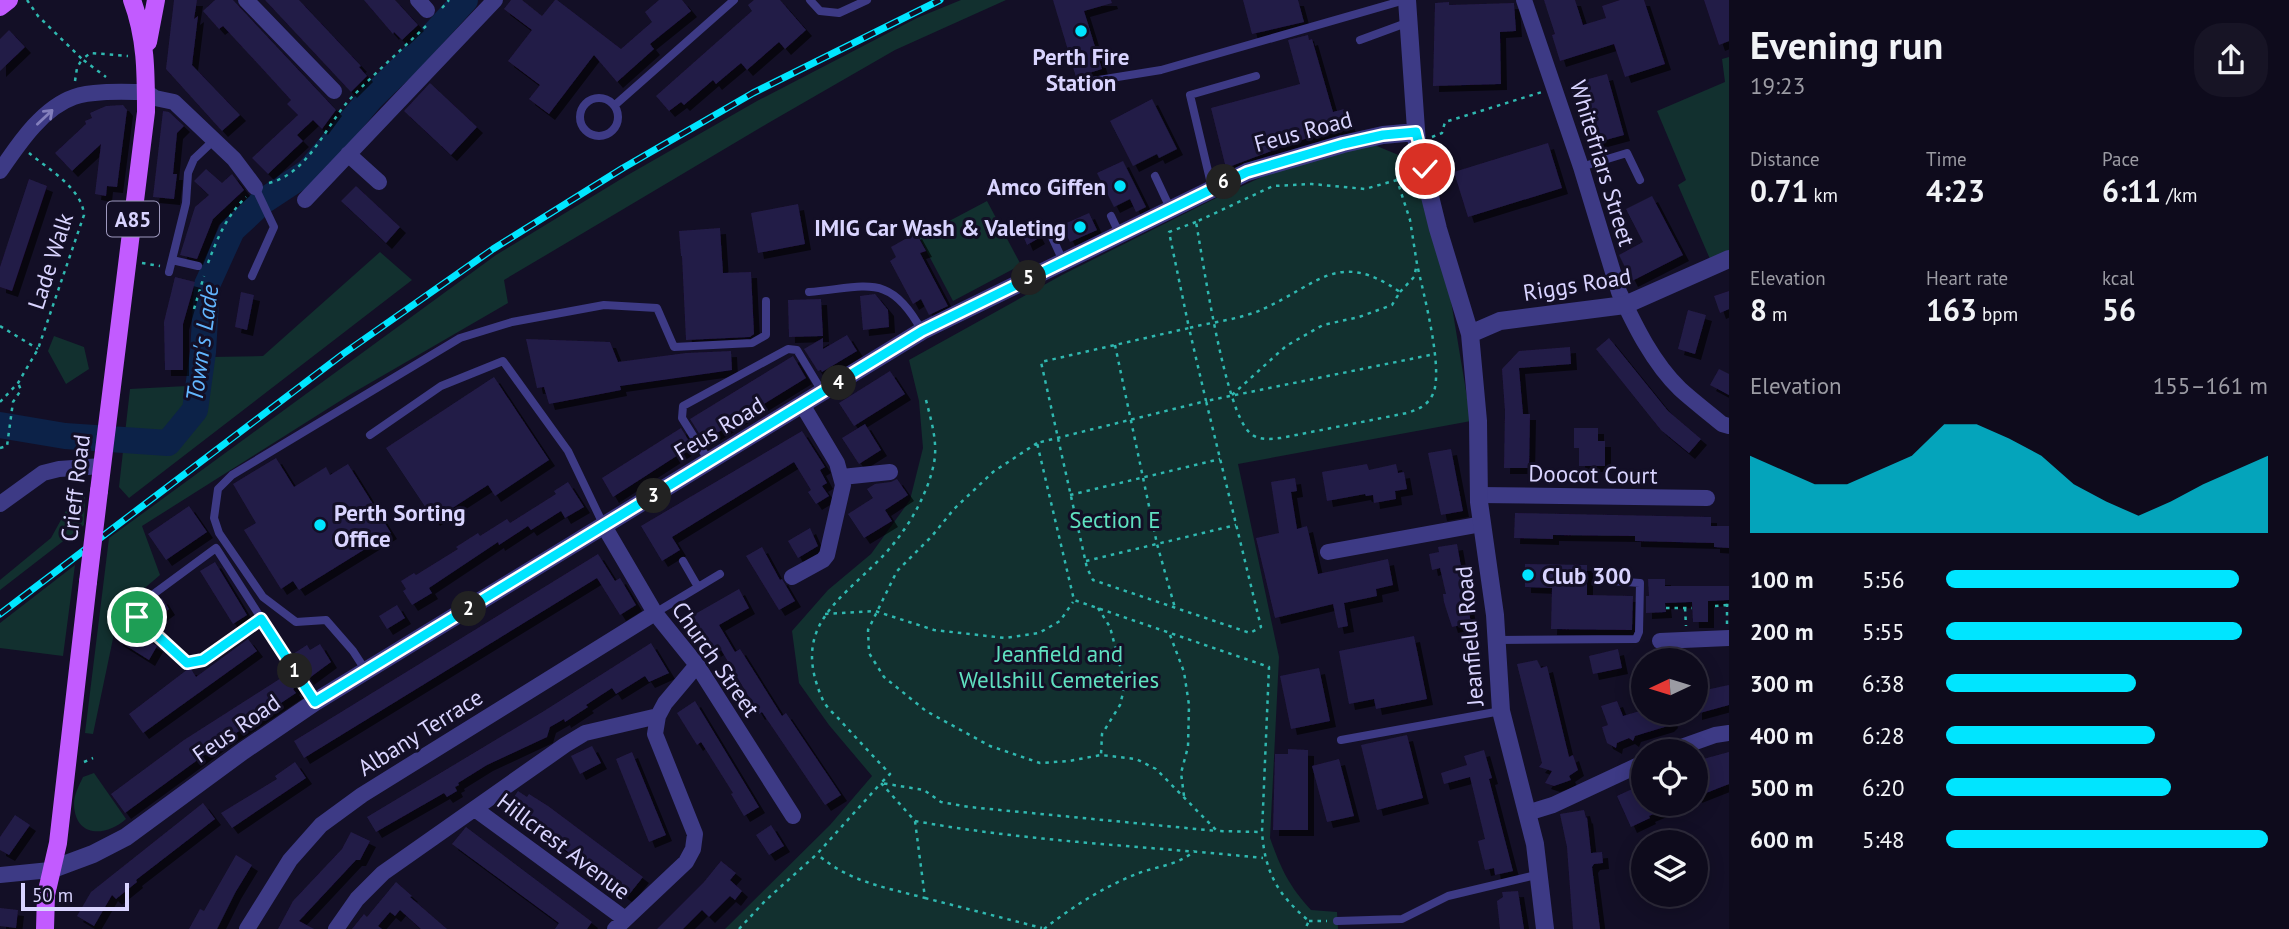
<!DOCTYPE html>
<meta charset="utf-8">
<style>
body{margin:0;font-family:"PT Sans",sans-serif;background:#171425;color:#f1f3f6;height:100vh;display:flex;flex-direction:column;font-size:26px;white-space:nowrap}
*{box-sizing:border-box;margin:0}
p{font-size:23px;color:#9b9ba3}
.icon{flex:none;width:38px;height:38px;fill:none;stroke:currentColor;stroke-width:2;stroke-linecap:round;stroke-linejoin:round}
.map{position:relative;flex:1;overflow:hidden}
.panel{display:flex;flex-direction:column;background:#0e0b1c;width:560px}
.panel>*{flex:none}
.needle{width:46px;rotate:266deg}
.tools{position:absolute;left:1631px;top:648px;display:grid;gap:14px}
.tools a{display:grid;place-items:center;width:77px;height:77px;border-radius:50%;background:#0e0b1c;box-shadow:0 4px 18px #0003,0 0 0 2px #2e2b3b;font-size:35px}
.scale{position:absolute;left:21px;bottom:18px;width:108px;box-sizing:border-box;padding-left:7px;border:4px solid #d9d4ff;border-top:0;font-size:19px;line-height:24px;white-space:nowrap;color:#d9d4ff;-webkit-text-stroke:5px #130f26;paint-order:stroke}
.pin{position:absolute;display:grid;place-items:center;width:60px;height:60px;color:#fff;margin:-30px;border:4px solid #fff;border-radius:50%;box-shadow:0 2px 7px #0007}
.km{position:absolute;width:35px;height:35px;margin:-18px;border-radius:50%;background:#222;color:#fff;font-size:19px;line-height:35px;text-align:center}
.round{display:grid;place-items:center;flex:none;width:74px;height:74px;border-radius:28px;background:#171425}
.headline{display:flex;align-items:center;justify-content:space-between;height:119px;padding:0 21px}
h1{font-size:38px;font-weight:700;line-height:52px}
.stats{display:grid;grid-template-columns:repeat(3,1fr);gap:10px;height:119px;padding:7px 21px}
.stats div{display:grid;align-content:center}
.stats b{font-size:30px;font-weight:700}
.stats small{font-size:19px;font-weight:400}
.stats p{font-size:19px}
.chart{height:196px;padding:14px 21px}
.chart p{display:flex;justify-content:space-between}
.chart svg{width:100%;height:126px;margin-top:7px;fill:#00e5ff;opacity:.7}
ul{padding:0 21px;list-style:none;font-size:23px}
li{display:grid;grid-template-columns:112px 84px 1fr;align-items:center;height:52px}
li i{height:18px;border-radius:9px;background:#00e5ff}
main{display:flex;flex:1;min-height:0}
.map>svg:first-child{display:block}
.green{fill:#12302f}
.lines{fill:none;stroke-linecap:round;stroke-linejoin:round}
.river{stroke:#0c2248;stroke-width:26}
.building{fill:#241b47;filter:url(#shadow)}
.path{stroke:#2fb8b0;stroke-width:2.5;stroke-dasharray:3.5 5;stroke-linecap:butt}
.service{stroke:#3d3a85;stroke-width:8}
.minor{stroke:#3d3a85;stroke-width:16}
.tertiary{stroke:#3d3a85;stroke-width:18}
.primary{stroke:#c25bff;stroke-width:18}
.rail-casing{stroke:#00e5ff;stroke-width:7}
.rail{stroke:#130f26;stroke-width:4.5;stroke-dasharray:13;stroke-linecap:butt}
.primary-bridge{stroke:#c25bff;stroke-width:18}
.oneway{stroke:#837fbc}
.route-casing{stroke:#fff;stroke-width:14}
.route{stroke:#00e5ff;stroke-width:9}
.poi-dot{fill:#00e5ff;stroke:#130f26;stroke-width:2.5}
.labels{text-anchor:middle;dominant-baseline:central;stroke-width:6;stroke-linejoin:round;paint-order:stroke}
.shield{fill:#130f26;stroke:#9e99be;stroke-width:2}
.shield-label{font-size:21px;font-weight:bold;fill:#d9d4ff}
.poi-label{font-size:23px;font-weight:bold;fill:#d9d4ff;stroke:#130f26;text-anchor:end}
.street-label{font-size:23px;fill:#d9d4ff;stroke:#130f26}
.park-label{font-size:23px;fill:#5fe0c0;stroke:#130f26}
.water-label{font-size:24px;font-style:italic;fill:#62b6ff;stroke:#130f26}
</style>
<main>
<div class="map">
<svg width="1729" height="929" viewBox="0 0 1729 929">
<defs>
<filter id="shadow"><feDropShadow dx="6" dy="6" stdDeviation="0" flood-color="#0009"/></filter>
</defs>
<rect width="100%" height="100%" fill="#130f26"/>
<path class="green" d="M961 0H1006L895 50 770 122 504 280 508 303 351 394 142 526 160 575 119 610 93 734 85 733 109 538 496 255 626 176 757 101 917 18Z
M1729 57V250L1710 259 1678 185 1686 180 1657 111 1725 82 1722 59Z
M1372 144 1408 159 1420 184 1451 301 1471 421 1238 464 1279 657 1270 838C1281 869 1289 886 1311 910L1337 912 1338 929H725L830 825 872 776 829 725 799 683 792 631 828 590 871 554 910 500 923 448 919 401 909 360 1062 275 1212 200 1288 165Z
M987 201 1021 265 953 301 919 237Z
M380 252 412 280 129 498 119 487 130 389 187 386 212 357 263 356Z
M54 336 84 347 89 369 66 384 48 351Z
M85 494 84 525 0 590V580L51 538 73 498Z
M75 565 63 656 0 648V623Z
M94 773 126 819C106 837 75 838 74 804 74 794 79 786 83 777Z"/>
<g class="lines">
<path class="river" d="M0 425 65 436 168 443 195 410 203 352 207 285 232 230 262 202 309 171 370 99 411 59 465 0"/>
</g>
<path class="building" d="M174 0H197L194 19 198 16 192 65 240 115 222 131 166 69Z
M215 0H233L336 110 322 129 313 120 297 135 303 141 268 174 252 158 298 115 287 104 291 100 260 66 223 26 219 29 203 11Z
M265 0H299L361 66 359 67 367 76 351 92Z
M364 0H395L418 25 402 40 394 32 393 34Z
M511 0H522L542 16 555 0H557L621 49 652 22 645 12 659 0H682L691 11 650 44 654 49 617 82 594 55 549 114 529 99 540 85 508 61 532 30 504 9Z
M754 0H780L806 30 785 49 779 42 747 70 741 63 716 84 713 80 684 105 681 102 669 111 656 96 752 11 748 5Z
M1053 0H1111L1112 3 1084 11 1102 69 1076 77Z
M1243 0H1298L1304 22 1252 34Z
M1544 0H1575L1583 25 1606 18 1602 6 1620 0H1644L1665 64 1625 77 1614 44 1560 61 1552 35 1555 34Z
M1704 0H1729V41L1719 45Z
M1449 2V5L1514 3 1516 31 1500 32 1501 84 1433 86 1435 3Z
M9 30 25 47 0 71V39Z
M1308 35 1309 40 1312 39 1333 112 1344 109 1350 128 1301 140 1226 168 1211 108 1300 84 1288 40Z
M1607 74 1624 135 1587 145 1570 84Z
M430 83 477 127 451 155 404 111Z
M1152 99 1177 149 1159 158 1157 154 1133 166 1110 121Z
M123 105 127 110 117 187 107 186 106 196 95 194 101 144 72 171 55 153 86 124 85 121 92 118 90 113 106 106Z
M163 111 169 112 184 126 177 133 173 174H177L174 199 153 197Z
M1548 143 1562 188 1468 217 1454 172Z
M1123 161 1146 207 1136 212 1130 199 1114 207 1097 173Z
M206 169 222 183 232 174 244 190 213 219 197 259 180 255 195 207 209 195 194 181Z
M29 179 47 186 12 291 0 287V267Z
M356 186 400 227 386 243 341 201Z
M1652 196 1683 255 1632 281 1619 255 1643 242 1626 209Z
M798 204 805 244 758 253 751 213Z
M1089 213 1097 230 1070 242 1062 225Z
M1032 225 1039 238 1027 245 1021 231Z
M720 228 723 273 751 272 754 334 750 337 686 340 682 256H681L679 231Z
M916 233 926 251 920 253 948 306 929 315 921 299 913 304 890 261 896 257 891 247Z
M175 277 195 282 183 324V370H165L164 322Z
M1729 291V309L1720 313 1714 296Z
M241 292 254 295 247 330 235 327Z
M875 294 888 310 889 327 863 330 860 296Z
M821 299 823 336 789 337 788 300Z
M1688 310 1706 315 1695 354 1678 349Z
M847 335 857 351 822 372 821 370 818 371 804 349 823 338V349Z
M1609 338 1668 411 1701 439 1689 453 1661 430 1596 349Z
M526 339 610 342 618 362 686 353 731 351 732 370 620 386 621 390 549 404 544 387 537 388Z
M1570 347 1571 364 1519 368 1523 414H1530L1529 468H1504L1505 411 1502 369 1519 351Z
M793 356 806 378 704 441 690 419Z
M1719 369 1729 374V395L1710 385Z
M890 371 905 394 854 426 839 403Z
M494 377 549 460 495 496 488 485 434 520 386 448Z
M865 424 881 450 859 464 842 438Z
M681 428 692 446 613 497 602 478Z
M1574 428H1598V441H1605V466H1579V448H1574Z
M802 431 825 467 820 470 827 483 822 486 829 496 816 504 808 492 811 490 794 462 672 537 680 550 662 561 641 526Z
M1451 449 1463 511 1441 515 1428 453Z
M276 458 294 487 326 467 330 475 348 464 391 533 299 590 293 581 281 589 244 530 256 523 233 484Z
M1367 464 1369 470 1396 464 1398 473 1404 472 1407 489 1395 491 1396 499 1374 503 1373 495 1366 496 1365 494 1327 501 1322 472Z
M1295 478 1297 491 1291 492 1297 529 1307 526 1318 574 1388 559 1393 585 1376 589 1377 596 1344 603 1348 626 1338 628 1333 604 1275 618 1256 538 1279 533 1271 482Z
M897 479 908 495 885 510 892 521 864 538 848 514 873 498 867 489 875 484 891 482Z
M568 482 584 507 565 518 561 511 531 530 528 526 499 545 498 542 429 588 432 593 412 605 403 591 406 589 401 581 414 573 416 575 458 549 456 547 478 533 480 536 507 519 510 523 556 494 554 491Z
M189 506 207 532 166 560 148 534Z
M1515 513 1711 517V526H1729V548L1714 547V543L1635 541V536L1553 535V539L1514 538Z
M810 528 818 546 798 558 788 541Z
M1457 544 1471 623 1452 627 1444 602 1443 594H1446L1440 568 1432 570 1429 554 1439 552 1438 547Z
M762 547 780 580 782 579 795 601 779 610 746 556Z
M598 554 615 581 620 578 636 605 620 615 597 578 304 758 294 741Z
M215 562 247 615 233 624 200 571Z
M1525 564 1587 565V595L1633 596 1632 630 1551 629 1552 588 1525 587Z
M1648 579H1665V586H1729V600L1708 601V622H1693L1692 602 1665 603 1666 612 1646 613V596H1649Z
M739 589 749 608 719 625 735 652 740 649 782 716 786 713 841 795 825 805 762 712 759 714 720 648 711 653 690 617Z
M162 598 169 609 153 621 146 609Z
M397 605 405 618 387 629 379 616Z
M125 626 157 646 149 660 117 640Z
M1414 636 1427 699 1376 709 1374 699 1349 704 1339 651Z
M248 639 257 651 143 733 129 714 188 669H191L196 677Z
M651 643 669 673 649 682 645 676 616 694 612 688 586 705 588 707 565 722 564 719 550 727 547 737 487 765 458 783 459 785 455 787 457 791 447 797 444 793 376 832 367 817 544 711Z
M320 644 331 662 308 679 293 654 307 645 310 650Z
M1618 649 1622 668 1593 674 1589 656Z
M1537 660 1541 668 1547 666 1569 757 1573 755 1578 770 1569 776 1571 780 1554 786 1545 783 1552 771 1539 767 1542 763 1517 664Z
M1319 668 1330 721 1291 729 1280 676Z
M289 673 297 686 293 689 296 693 218 745 125 813 111 794 184 740Z
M1729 685V705L1696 714V692Z
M695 701 759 807 744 816 731 794 733 793 701 742 697 745 677 713Z
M1617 701 1623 716 1643 710V712H1669L1672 722 1668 726 1635 736 1633 741 1629 738 1617 743 1616 748 1607 743 1602 727 1608 725 1601 706Z
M1407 735 1423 798 1377 810 1361 745Z
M592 746 601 763 580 774 571 756Z
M1288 749 1308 750V830H1273L1275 754H1288Z
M1484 750 1492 778 1489 779 1513 871 1495 875 1494 868 1485 870 1478 841 1485 839 1470 777 1444 784 1441 773 1467 765 1464 756Z
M632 752 666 835 649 842 616 759Z
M1729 752V784L1696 797V761Z
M1339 759 1354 816 1327 822 1312 766Z
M295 762 306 778 232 828 221 813 277 779 275 776Z
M1643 784V803H1680L1649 816 1650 818 1631 827 1617 796Z
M518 791 527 797 529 794 548 806 643 877 627 897 508 806Z
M203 803 215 819 136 880 137 882 116 899 112 895 94 926 77 916 91 892Z
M1584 810 1586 818 1587 817 1591 853 1602 852 1603 863 1594 864 1592 867 1600 929H1573L1567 847 1560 814Z
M15 815 30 825 9 855 0 850V837Z
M771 825 784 846 769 855 756 835Z
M466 827 592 922 587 929H555L559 923 452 844Z
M351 832 370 841 360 860H356L299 921 314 929H278L293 901 342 849Z
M236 855 252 865 235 893 217 929H189L200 909 204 911Z
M721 861 736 873 730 880 742 891 735 900 730 896 709 917 702 910 683 929H657L704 882Z
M396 882 412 896 410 897 447 929H421L400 910 395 916 390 912 378 926 382 929H352L364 914 367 917Z
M1518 891 1524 929H1500L1497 901 1503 897 1502 892Z
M0 908 18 910 16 928 0 926Z"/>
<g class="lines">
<path class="path" d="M27 0 38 16 82 59 91 53 128 56
M442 8 449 0
M75 81 77 68 82 59 106 77
M1432 137 1442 133 1445 122 1542 92
M1397 180 1365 189 1312 184 1273 186 1196 222C1203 261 1225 412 1250 433 1259 441 1270 439 1281 438L1407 413C1419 409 1427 406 1433 394 1444 369 1423 292 1417 264
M269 183C309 173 325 126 351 98 375 73 401 50 426 26
M1196 222 1169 232 1189 328 1041 362 1087 568 1093 580 1250 633 1261 627 1206 401 1435 354
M142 263 160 266
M208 263C217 239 227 215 246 197
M1400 292 1414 277 1417 264 1410 220 1397 180 1400 160 1405 164
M194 309 204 276
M0 326 38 349
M1115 345 1157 544 1175 608
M1232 395 1286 346 1323 325 1359 317 1392 305 1400 292C1338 249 1319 284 1263 309 1242 319 1212 322 1189 328L1206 401 1037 443 1074 600 1269 667 1262 832C1265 873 1278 895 1309 921L1305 929
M926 400C931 420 938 442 934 463 927 498 904 535 879 560 835 604 792 629 822 698 825 706 833 713 839 719 856 738 873 756 890 774L881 783 924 790 941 802 969 807 1217 831
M0 402 18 383 38 349 84 215C82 188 48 169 29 153
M1037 443 993 472 954 509 932 536 897 571 868 630 869 653 884 677 926 711 990 746 1040 763 1069 761 1101 755 1136 759 1156 769 1217 831 1262 832
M0 448 7 446 13 402 21 390 18 383
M1070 495 1220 459
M1086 561 1236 525
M1715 606 1727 605
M1098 608 1110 627 1125 685 1120 705 1102 734 1101 755
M1666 608H1692
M1685 608 1686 626
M825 614 875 611 934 630 1005 638 1039 633 1060 621 1073 602
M1727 624V605H1729
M1170 635 1184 672 1189 705 1188 747 1181 773 1184 796
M84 762 93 758
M915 821C1030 842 1147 846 1263 858
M925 898 1042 928
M1309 921H1327
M739 929 765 901 817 854 881 783 915 821 925 898C884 887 849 882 817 854
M1044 929C1072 907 1105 886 1139 873 1158 866 1179 865 1194 851"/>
<path class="service" d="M810 0 820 11 839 13 867 0
M1360 40 1409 22
M1049 88 1161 70 1405 0
M580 117a19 19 0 1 1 38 0a19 19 0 1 1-38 0Z
M615 105 734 0
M1581 167 1627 153 1640 180
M1155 176 1170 208
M1212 188 1190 95 1256 76
M1111 216 1119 233
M1052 237 1063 261
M172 260 198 266
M169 272 186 203 188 173 194 159 213 141
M252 276 274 227 255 187
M809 292C868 287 890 272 922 331
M370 435 441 386 503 361 568 451 604 526
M709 461 682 418 683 406 788 349 797 350 823 393
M683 561 698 587
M655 613 720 574
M261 619 203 660 187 663 137 617 140 604 216 548 315 702
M1496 640 1636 639 1639 632 1640 583 1612 581
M366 671 353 651 326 620 296 622 263 597 219 533 214 518 218 489 232 475 460 338 512 322 604 305 657 308 674 347 752 343 766 335V301
M1341 740 1501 711
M1337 921 1402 919 1448 896 1540 874"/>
<path class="minor" d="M246 0 334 91
M418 0 427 10
M1524 0 1581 167 1619 292C1635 326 1653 363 1680 389 1693 401 1708 412 1722 424L1729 426
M348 154 379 182
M0 171C18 145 42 108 74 97 93 90 126 92 146 92L155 98 174 102 234 159 255 187
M305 200 495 0
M842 477 890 472
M1479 495 1707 498
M0 504 43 473 59 469 102 466
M604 526 655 613 697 665 793 816
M1328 552 1482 524
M792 577 823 560 827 555 843 485 837 463 803 406
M1660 641 1729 638
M1670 751 1715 735 1729 733
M475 809 625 919
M1527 813 1553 805 1643 763
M0 875 50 870
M247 929 290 860 321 825 362 795 655 613
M336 929 357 899 383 873 565 745 585 733 658 716
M615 929 686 862 693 849 695 834 655 734 658 716 665 703 697 665"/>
<path class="tertiary" d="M1407 0 1417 144 1438 229 1470 334 1478 421 1479 502 1495 615 1501 711 1535 844 1545 929
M1470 334 1500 321 1625 305 1729 259
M50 870 93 854 126 837 243 751 315 702 922 331 1247 172 1343 144 1383 135 1416 132"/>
<path class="primary" d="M0 7 9 0
M148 42 156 0
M99 491 146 112C146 73 146 37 132 0
M45 929 46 895 58 843 88 582"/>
<defs>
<path id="rail" d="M0 614 343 354 493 249 623 168 753 93 940 0"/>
</defs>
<use href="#rail" class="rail-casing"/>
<use href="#rail" class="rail"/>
<path class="primary-bridge" d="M88 582 99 491"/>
</g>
<defs><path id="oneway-shaft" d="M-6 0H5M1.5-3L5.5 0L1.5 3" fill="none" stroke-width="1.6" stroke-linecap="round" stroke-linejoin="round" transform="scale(1.75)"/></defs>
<use class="oneway" href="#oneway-shaft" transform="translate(45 117) rotate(-43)"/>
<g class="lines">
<defs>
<path id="route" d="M137 617 187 663 203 660 261 619 315 702 922 331 1247 172 1343 144 1383 135 1416 132 1425 169"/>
</defs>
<use href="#route" class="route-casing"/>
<use href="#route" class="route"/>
</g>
<g class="poi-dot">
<circle cx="1081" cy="31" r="7"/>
<circle cx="1120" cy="186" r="7"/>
<circle cx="1080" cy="227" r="7"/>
<circle cx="320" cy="525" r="7"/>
<circle cx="1528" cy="575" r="7"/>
</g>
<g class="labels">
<rect class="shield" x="107" y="201.5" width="52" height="35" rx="5"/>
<g class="shield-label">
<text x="133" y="219">A85</text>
</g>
<g class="poi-label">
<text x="1081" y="56" text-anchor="middle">Perth Fire<tspan x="1081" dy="26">Station</tspan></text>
<text x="1106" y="186">Amco Giffen</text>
<text x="1066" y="227">IMIG Car Wash &amp; Valeting</text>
<text x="334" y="512" text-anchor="start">Perth Sorting<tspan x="334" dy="26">Office</tspan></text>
<text x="1542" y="575" text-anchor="start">Club 300</text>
</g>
<g class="street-label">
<text transform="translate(1303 131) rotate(-15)">Feus Road</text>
<text transform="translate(1603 163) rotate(73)">Whitefriars Street</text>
<text transform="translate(50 261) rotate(-72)">Lade Walk</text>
<text transform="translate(1577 284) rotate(-9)">Riggs Road</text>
<text transform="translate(719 428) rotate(-31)">Feus Road</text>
<text transform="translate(1593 474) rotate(1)">Doocot Court</text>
<text transform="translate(75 488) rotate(-83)">Crieff Road</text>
<text transform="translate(1469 636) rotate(-95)">Jeanfield Road</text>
<text transform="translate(716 659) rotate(55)">Church Street</text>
<text transform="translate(236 728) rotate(-35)">Feus Road</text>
<text transform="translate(420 732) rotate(-32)">Albany Terrace</text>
<text transform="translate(564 846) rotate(37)">Hillcrest Avenue</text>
</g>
<g class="park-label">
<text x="1115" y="519">Section E</text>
<text x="1059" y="653">Jeanfield and<tspan x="1059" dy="26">Wellshill Cemeteries</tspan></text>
</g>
<g class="water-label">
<text transform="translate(202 343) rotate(-82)">Town's Lade</text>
</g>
</g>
</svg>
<div class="tools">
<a><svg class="needle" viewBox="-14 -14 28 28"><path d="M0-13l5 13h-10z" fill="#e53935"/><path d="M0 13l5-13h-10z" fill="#9b9ba3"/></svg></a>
<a><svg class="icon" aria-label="locate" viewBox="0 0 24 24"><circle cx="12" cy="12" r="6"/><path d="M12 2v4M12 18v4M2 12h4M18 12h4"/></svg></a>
<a><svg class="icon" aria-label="layers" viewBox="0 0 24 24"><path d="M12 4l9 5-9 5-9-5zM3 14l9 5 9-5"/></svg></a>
</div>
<div class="scale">50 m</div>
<div class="pin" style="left:137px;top:617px;background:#1e9e55"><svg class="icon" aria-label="arrive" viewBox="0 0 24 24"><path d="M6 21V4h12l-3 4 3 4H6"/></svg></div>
<div class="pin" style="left:1425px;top:169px;background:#d93025"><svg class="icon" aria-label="check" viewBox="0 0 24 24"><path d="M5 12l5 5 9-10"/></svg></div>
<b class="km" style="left:295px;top:671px">1</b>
<b class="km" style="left:469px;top:609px">2</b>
<b class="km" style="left:654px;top:496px">3</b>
<b class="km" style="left:839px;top:383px">4</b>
<b class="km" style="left:1029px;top:278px">5</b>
<b class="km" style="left:1224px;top:182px">6</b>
</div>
<section class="panel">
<div class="headline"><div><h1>Evening run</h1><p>19:23</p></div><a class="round"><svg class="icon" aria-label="share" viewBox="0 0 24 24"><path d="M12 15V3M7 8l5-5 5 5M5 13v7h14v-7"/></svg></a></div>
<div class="stats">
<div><p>Distance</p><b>0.71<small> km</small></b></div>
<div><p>Time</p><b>4:23</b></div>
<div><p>Pace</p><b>6:11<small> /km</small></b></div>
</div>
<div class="stats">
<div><p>Elevation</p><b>8<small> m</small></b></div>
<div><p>Heart rate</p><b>163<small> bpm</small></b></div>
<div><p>kcal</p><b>56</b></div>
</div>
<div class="chart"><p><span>Elevation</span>155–161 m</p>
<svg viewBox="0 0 160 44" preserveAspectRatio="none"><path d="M0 44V17L10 22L20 27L30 27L40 22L50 17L60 6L70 6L80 11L90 17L100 27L110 33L120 38L130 33L140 27L150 22L160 17V44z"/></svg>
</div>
<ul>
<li><b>100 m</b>5:56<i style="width:91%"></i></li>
<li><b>200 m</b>5:55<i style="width:92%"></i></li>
<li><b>300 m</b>6:38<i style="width:59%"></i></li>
<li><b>400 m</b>6:28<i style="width:65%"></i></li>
<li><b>500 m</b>6:20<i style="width:70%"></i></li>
<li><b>600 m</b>5:48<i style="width:100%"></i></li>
</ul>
</section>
</main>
